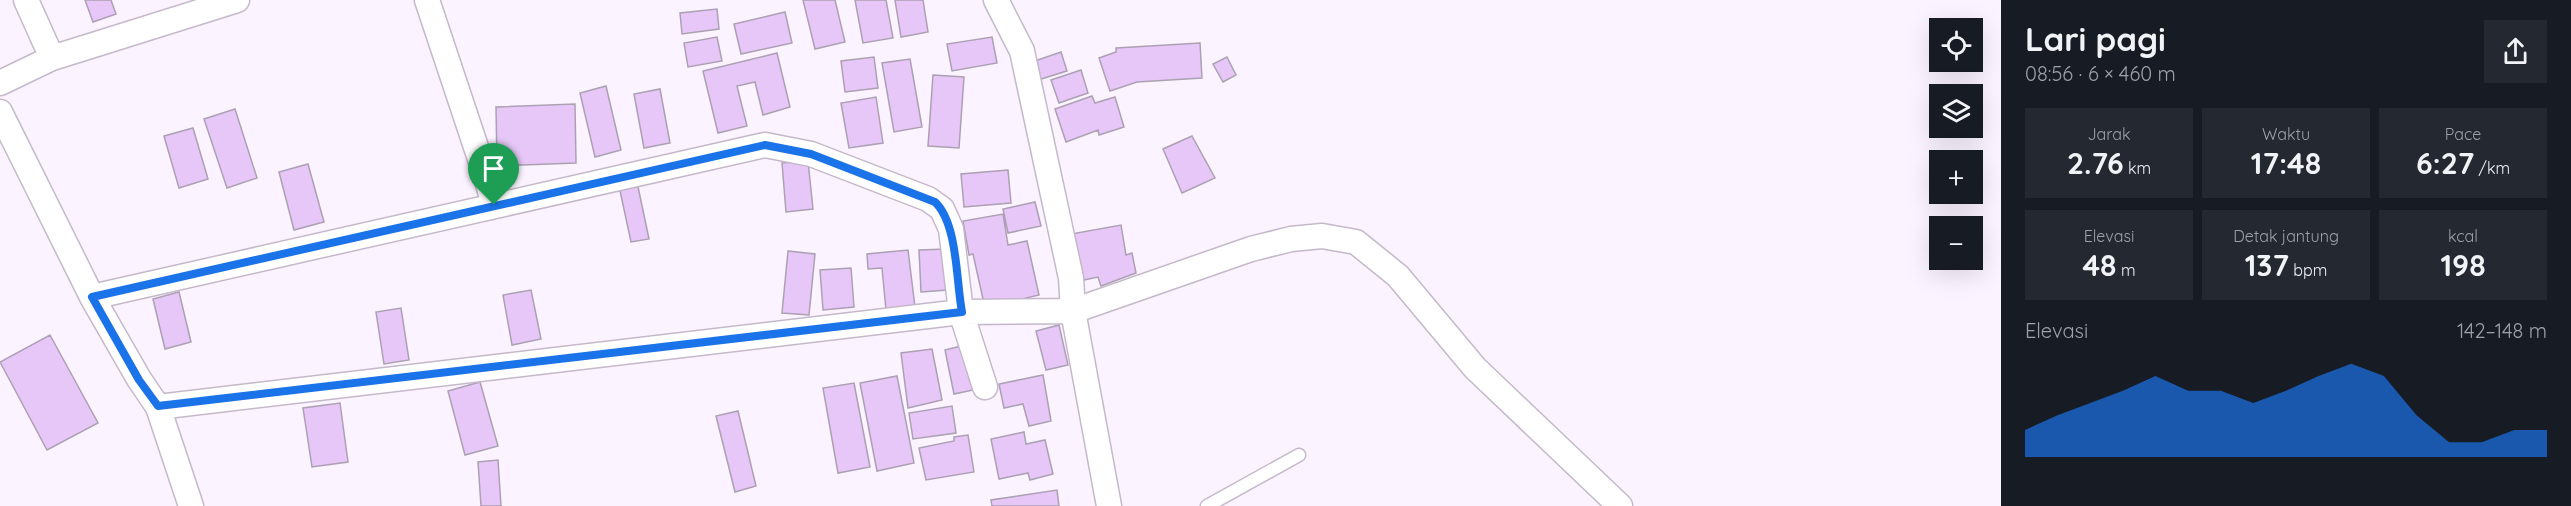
<!DOCTYPE html>
<html lang="id">
<meta charset="utf-8">
<style>
body{margin:0;font-family:Quicksand,sans-serif;background:#242831;color:#f1f3f6;height:100vh;display:flex;flex-direction:column;font-size:22px;white-space:nowrap}
*{box-sizing:border-box;margin:0}
p{font-size:20px;color:#9ea1a6}
.icon{flex:none;width:33px;height:33px;fill:none;stroke:currentColor;stroke-width:2;stroke-linecap:round;stroke-linejoin:round}
.map{position:relative;flex:1;overflow:hidden}
.drawer{display:flex;flex-direction:column;background:#171b24;width:570px}
.drawer>*{flex:none}
.controls{position:absolute;left:1929px;top:18px;display:grid;gap:12px}
.controls a{display:grid;place-items:center;width:54px;height:54px;border-radius:0px;background:#171b24;box-shadow:0 6px 24px #0002;font-size:30px}
.pin{position:absolute;display:grid;place-items:center;width:51px;height:51px;color:#fff;margin:-62px -26px;border-radius:50% 50% 50% 0;rotate:-45deg;box-shadow:0 0 6px #0007}
.pin .icon{rotate:45deg}
.round{display:grid;place-items:center;flex:none;width:63px;height:63px;border-radius:0px;background:#242831}
.headline{display:flex;align-items:center;justify-content:space-between;height:102px;padding:0 24px}
h1{font-size:33px;font-weight:800;line-height:45px}
.stats{display:grid;grid-template-columns:repeat(3,1fr);gap:9px;height:102px;padding:6px 24px}
.stats div{display:grid;align-content:center;border-radius:0px;background:#242831;text-align:center}
.stats b{font-size:30px;font-weight:800}
.stats small{font-size:16px;font-weight:400}
.stats p{font-size:16px}
.chart{height:168px;padding:12px 24px}
.chart p{display:flex;justify-content:space-between}
.chart svg{width:100%;height:108px;margin-top:6px;fill:#1a73e8;opacity:.7}
main{display:flex;flex:1;min-height:0}
.map>svg:first-child{display:block}
.building{fill:#e7c7f7;stroke:#aca0b3;stroke-width:1.5}
.lines{fill:none;stroke-linecap:round;stroke-linejoin:round}
.service-casing{stroke:#c5b8cb;stroke-width:15}
.minor-casing{stroke:#c5b8cb;stroke-width:27}
.service{stroke:#fff;stroke-width:12}
.minor{stroke:#fff;stroke-width:24}
.route-casing{stroke:#fff;stroke-width:12}
.route{stroke:#1a73e8;stroke-width:8}
</style>
<main>
<div class="map">
<svg width="2001" height="506" viewBox="0 0 2001 506">
<rect width="100%" height="100%" fill="#fbf3ff"/>
<path class="building" d="M85 0H111L116 14 93 22Z
M803 0H835L845 42 815 49Z
M855 0H886L893 38 863 43Z
M895 0H923L928 32 901 37Z
M717 9 719 29 682 34 680 13Z
M785 12 792 43 741 54 734 24Z
M717 37 722 61 688 67 684 43Z
M992 37 997 63 952 71 947 44Z
M1200 43 1202 78 1137 82 1110 91 1099 58 1116 52V48Z
M1061 52 1067 71 1038 80 1032 62Z
M777 53 790 107 763 115 755 82 737 86 747 126 718 133 703 71Z
M874 57 878 88 845 92 841 61Z
M1227 57 1236 75 1223 82 1213 64Z
M910 59 922 127 894 132 882 63Z
M1081 70 1088 93 1059 103 1051 80Z
M933 75 964 77 959 148 928 146Z
M606 86 621 150 595 157 580 93Z
M660 89 670 143 644 148 634 94Z
M1092 96 1095 103 1115 97 1124 127 1099 135 1098 130 1066 142 1055 109Z
M876 97 883 143 849 148 841 103Z
M575 104 576 163 497 166 496 107Z
M235 109 257 178 227 188 204 119Z
M193 128 208 179 179 188 164 136Z
M1192 136 1215 178 1182 193 1163 149Z
M808 161 813 209 786 212 782 163Z
M308 164 324 222 294 230 279 172Z
M1008 170 1011 203 964 207 961 174Z
M637 182 649 239 631 242 619 186Z
M1035 202 1041 226 1008 233 1003 209Z
M1003 214 1008 245 1027 241 1039 295 985 308 973 254 969 255 963 221Z
M1121 225 1126 255 1132 253 1136 273 1101 286 1098 277 1079 281 1071 234Z
M946 249 948 290 921 292 919 250Z
M908 250 915 307 886 310 882 268 868 269 867 254Z
M788 251 815 254 809 315 782 313Z
M851 268 854 307 823 310 820 270Z
M531 290 541 339 512 345 503 295Z
M179 292 191 342 165 349 153 299Z
M401 308 409 360 384 364 376 312Z
M1059 325 1068 365 1046 370 1036 331Z
M50 335 98 423 47 450 0 362Z
M969 344 978 389 954 394 945 350Z
M932 349 942 400 908 408 901 353Z
M1043 375 1051 421 1029 426 1023 404 1004 408 999 384Z
M897 376 914 463 877 471 860 383Z
M480 382 498 446 465 455 448 391Z
M854 383 870 467 838 473 823 388Z
M340 403 348 462 312 467 303 408Z
M952 406 956 433 913 439 909 413Z
M738 411 756 486 735 492 716 416Z
M1024 432 1026 444 1045 440 1053 474 1030 480 1028 473 999 479 991 439Z
M968 435 974 472 926 480 919 448 954 441V437Z
M498 460 501 506H481L478 462Z
M1057 490 1059 506H992L991 500Z"/>
<g class="lines">
<defs>
<path id="service" d="M1207 506 1299 455"/>
<path id="minor" d="M26 0 52 58
M427 0 485 174 494 205
M996 0 1022 51 1071 278 1073 311 1109 506
M0 83 52 58 237 0
M0 112 92 297 139 379 158 407 191 506
M92 297 765 145 811 154 928 199 942 209 951 229 961 312 985 387
M158 407 961 312 1073 311 1251 249 1291 239 1322 236 1356 242 1398 276 1475 368 1620 506"/>
</defs>
<use href="#service" class="service-casing"/>
<use href="#minor" class="minor-casing"/>
<use href="#service" class="service"/>
<use href="#minor" class="minor"/>
</g>
<g class="lines">
<defs>
<path id="route" d="M765 145 811 154 935 202C958 224 956 281 962 312L158 406 139 380 92 297Z"/>
</defs>
<use href="#route" class="route-casing"/>
<use href="#route" class="route"/>
</g>
</svg>
<div class="controls">
<a><svg class="icon" aria-label="locate" viewBox="0 0 24 24"><circle cx="12" cy="12" r="6"/><path d="M12 2v4M12 18v4M2 12h4M18 12h4"/></svg></a>
<a><svg class="icon" aria-label="layers" viewBox="0 0 24 24"><path d="M12 4l9 5-9 5-9-5zM3 14l9 5 9-5"/></svg></a>
<a>+</a>
<a>−</a>
</div>
<div class="pin" style="left:494px;top:205px;background:#1e9e55"><svg class="icon" aria-label="arrive" viewBox="0 0 24 24"><path d="M6 21V4h12l-3 4 3 4H6"/></svg></div>
</div>
<section class="drawer">
<div class="headline"><div><h1>Lari pagi</h1><p>08:56 · 6 × 460 m</p></div><a class="round"><svg class="icon" aria-label="share" viewBox="0 0 24 24"><path d="M12 15V3M7 8l5-5 5 5M5 13v7h14v-7"/></svg></a></div>
<div class="stats">
<div><p>Jarak</p><b>2.76<small> km</small></b></div>
<div><p>Waktu</p><b>17:48</b></div>
<div><p>Pace</p><b>6:27<small> /km</small></b></div>
</div>
<div class="stats">
<div><p>Elevasi</p><b>48<small> m</small></b></div>
<div><p>Detak jantung</p><b>137<small> bpm</small></b></div>
<div><p>kcal</p><b>198</b></div>
</div>
<div class="chart"><p><span>Elevasi</span>142–148 m</p>
<svg viewBox="0 0 160 44" preserveAspectRatio="none"><path d="M0 44V33L10 27L20 22L30 17L40 11L50 17L60 17L70 22L80 17L90 11L100 6L110 11L120 27L130 38L140 38L150 33L160 33V44z"/></svg>
</div>
</section>
</main>
